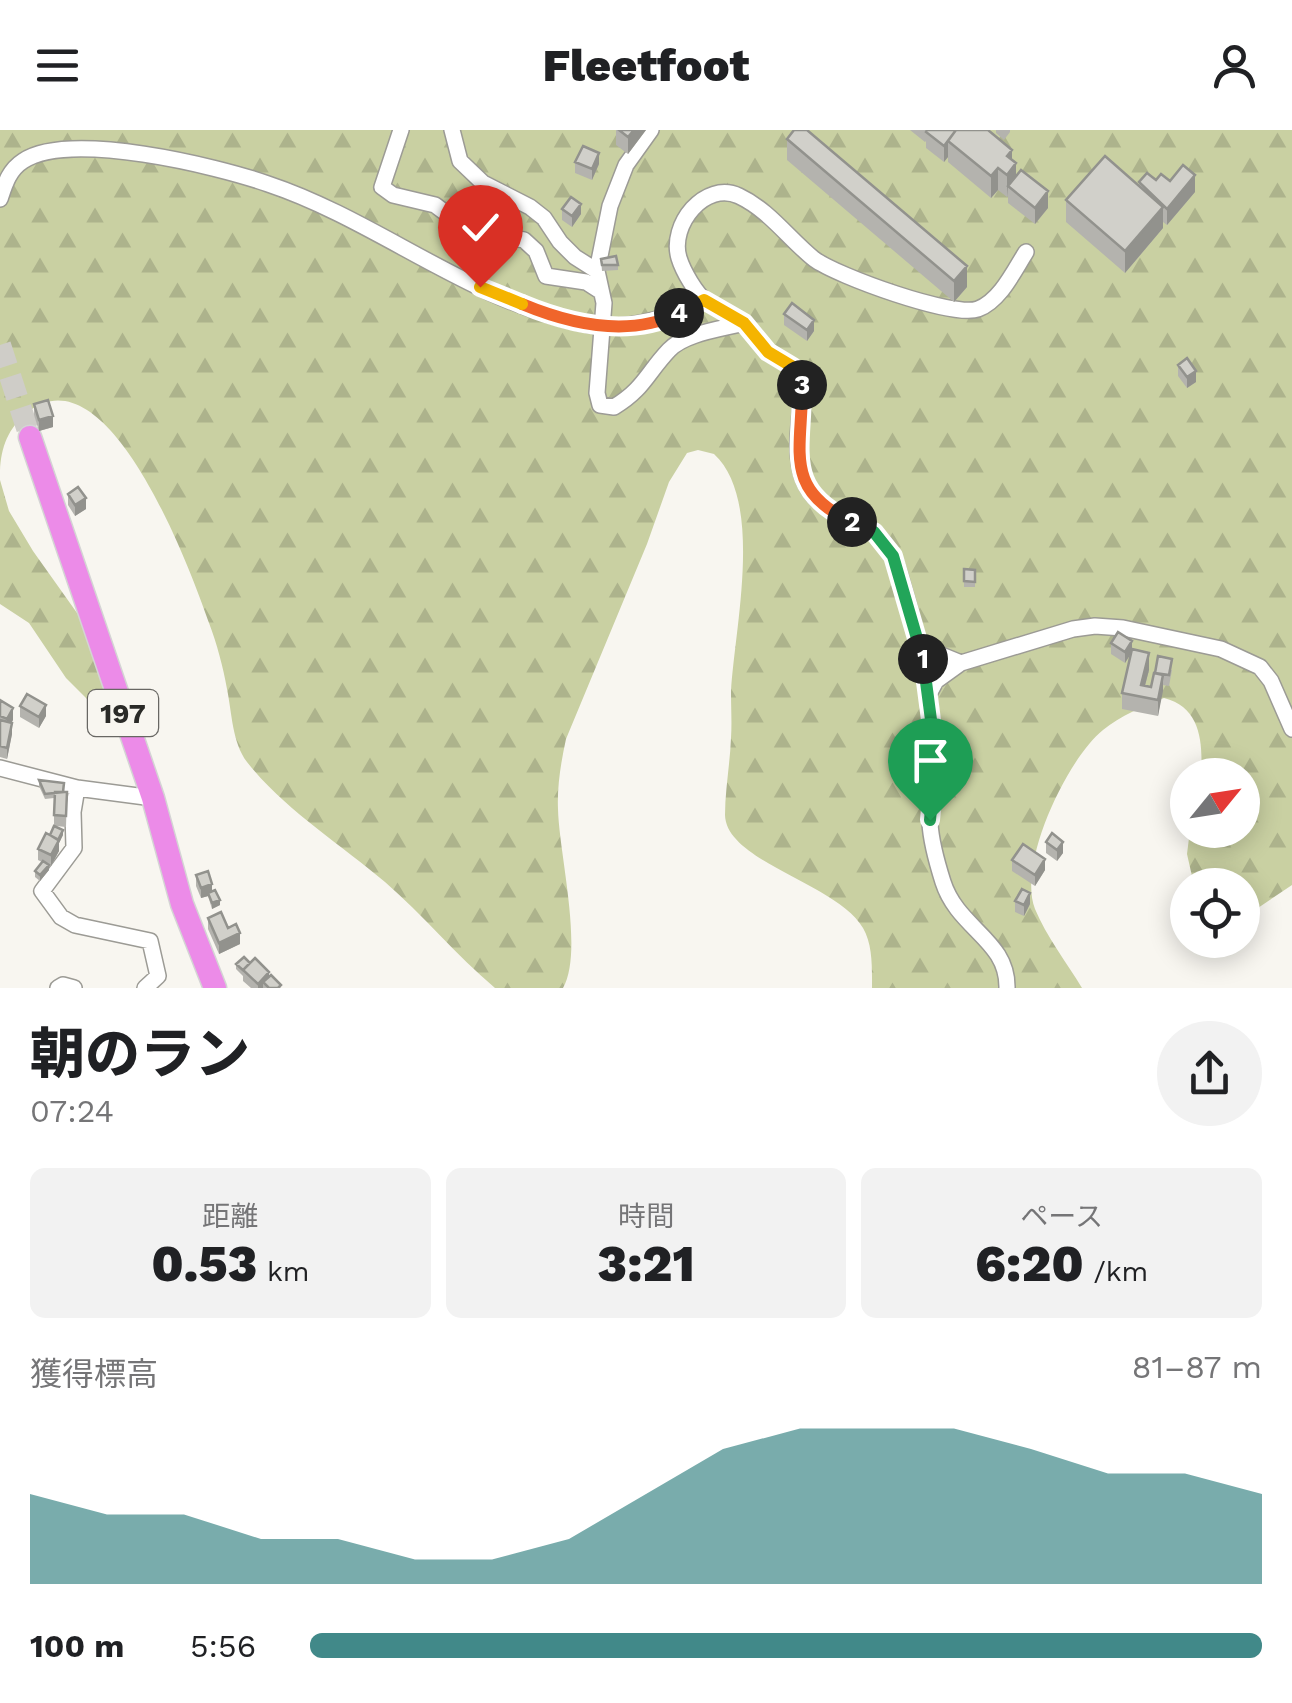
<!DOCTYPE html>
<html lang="ja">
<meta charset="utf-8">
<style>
body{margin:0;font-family:"Work Sans","Noto Sans JP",sans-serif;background:#f2f2f2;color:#202124;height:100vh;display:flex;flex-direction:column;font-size:38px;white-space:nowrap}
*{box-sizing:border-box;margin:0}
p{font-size:32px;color:#757577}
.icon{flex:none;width:55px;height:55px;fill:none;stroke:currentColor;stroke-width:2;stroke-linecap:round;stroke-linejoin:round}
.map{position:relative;height:858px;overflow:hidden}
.sheet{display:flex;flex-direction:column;background:#fff;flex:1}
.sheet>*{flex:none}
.needle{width:65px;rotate:60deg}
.tools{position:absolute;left:1170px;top:628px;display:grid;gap:20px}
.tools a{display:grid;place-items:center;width:90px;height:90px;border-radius:50%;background:#fff;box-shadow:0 5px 25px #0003;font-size:50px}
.pin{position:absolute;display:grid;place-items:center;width:85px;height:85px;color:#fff;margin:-102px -42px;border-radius:50% 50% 50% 0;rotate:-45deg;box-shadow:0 0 10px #0007}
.pin .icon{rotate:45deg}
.km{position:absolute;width:50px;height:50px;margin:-25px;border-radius:50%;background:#222;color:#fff;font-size:28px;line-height:50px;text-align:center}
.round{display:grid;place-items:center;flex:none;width:105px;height:105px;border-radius:52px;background:#f2f2f2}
.overview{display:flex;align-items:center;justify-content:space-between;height:170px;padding:0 30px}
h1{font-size:55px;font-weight:800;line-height:75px}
.metrics{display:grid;grid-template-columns:repeat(3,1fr);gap:15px;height:170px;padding:10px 30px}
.metrics div{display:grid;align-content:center;border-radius:15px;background:#f2f2f2;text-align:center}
.metrics b{font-size:50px;font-weight:800}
.metrics small{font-size:28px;font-weight:400}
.metrics p{font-size:28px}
.chart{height:280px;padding:20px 30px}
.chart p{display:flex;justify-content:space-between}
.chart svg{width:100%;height:180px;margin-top:10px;fill:#418989;opacity:.7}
ul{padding:0 30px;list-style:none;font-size:32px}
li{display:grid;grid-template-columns:160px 120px 1fr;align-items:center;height:75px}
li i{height:25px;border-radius:12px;background:#418989}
header{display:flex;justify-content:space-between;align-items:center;height:130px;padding:0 30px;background:#fff;font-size:45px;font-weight:800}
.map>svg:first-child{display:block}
.forest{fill:url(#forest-firs)}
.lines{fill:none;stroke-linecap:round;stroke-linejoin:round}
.highway-tunnel{stroke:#cfcdc8;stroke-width:22;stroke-dasharray:22 11;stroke-linecap:butt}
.minor-casing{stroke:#9c9b95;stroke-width:18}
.highway-casing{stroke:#d4d4d4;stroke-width:25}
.minor{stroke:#fff;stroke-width:15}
.highway{stroke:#ec8be8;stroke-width:22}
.wall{fill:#b4b3ae}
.shaded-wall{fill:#92928d}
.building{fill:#d1d0ca;stroke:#92928d;stroke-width:2.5}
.split-1-casing{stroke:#fff;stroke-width:20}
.split-2-casing{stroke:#fff;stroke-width:20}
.split-3-casing{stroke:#fff;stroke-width:20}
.split-4-casing{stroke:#fff;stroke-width:20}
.split-5-casing{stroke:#fff;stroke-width:20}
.split-6-casing{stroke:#fff;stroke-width:20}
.split-1{stroke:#22a559;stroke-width:12}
.split-2{stroke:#22a559;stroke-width:12}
.split-3{stroke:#f0652b;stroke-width:12}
.split-4{stroke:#f5b400;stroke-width:12}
.split-5{stroke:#f0652b;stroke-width:12}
.split-6{stroke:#f5b400;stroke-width:12}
.labels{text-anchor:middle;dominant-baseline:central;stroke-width:8;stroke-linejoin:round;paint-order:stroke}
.shield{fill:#f8f6f0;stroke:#686763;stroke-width:2.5}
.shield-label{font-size:28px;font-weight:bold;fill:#2a2a27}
</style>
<header><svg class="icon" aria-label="menu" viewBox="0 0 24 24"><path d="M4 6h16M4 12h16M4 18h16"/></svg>Fleetfoot<svg class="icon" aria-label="person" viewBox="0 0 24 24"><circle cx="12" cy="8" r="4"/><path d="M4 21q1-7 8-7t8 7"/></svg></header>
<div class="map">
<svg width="1292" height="858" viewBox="0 0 1292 858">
<defs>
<pattern id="forest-firs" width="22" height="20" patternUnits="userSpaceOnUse" patternTransform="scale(2.5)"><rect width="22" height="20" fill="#c9d0a2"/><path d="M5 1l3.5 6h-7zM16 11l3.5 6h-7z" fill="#adb38c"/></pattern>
</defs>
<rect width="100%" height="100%" fill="#f8f6f0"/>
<path class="forest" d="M0 0H1292V755L1252 782 1243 783 1242 755H1194L1187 724 1190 700H1242V645H1201C1203 613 1201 577 1164 568 1144 576 1120 586 1103 600 1067 629 1017 734 1035 779 1046 806 1067 833 1082 858H872C872 839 873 815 863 798 838 754 726 732 725 685 725 660 730 634 731 608 732 593 731 578 731 562 734 501 765 371 714 324L698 320 687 323 669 352 647 414 566 609C561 632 557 656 558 679 559 724 584 821 563 858H495C456 825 423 785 385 752 339 713 284 679 247 632 232 612 232 583 227 559 223 537 217 514 209 493 191 441 109 218 28 282 8 298 1 317 0 341Z
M0 350 9 381 33 421 109 528 110 570 89 571 66 548 29 493 0 474Z"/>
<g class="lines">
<path class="highway-tunnel" d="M0 215 30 307"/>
<defs>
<path id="minor" d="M401 0 382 57 393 65 435 75 459 93 479 102 524 110 536 121 546 146 586 152 600 161
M452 0 460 31 483 53 530 77 544 88 560 112 575 127 597 141
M651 0 626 35 610 76 597 141 604 173 597 263 600 275 614 277C644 259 647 243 669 220 685 203 722 199 744 193
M0 69C5 54 9 40 23 31 69 0 217 36 268 54 376 90 467 169 580 193 623 203 665 190 704 170
M918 509 934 522 961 533 936 551 929 564
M961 533 1073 499 1095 496 1123 498 1221 519 1260 537 1271 551 1292 599
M0 638 77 658 153 668
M77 658 73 682 74 718 42 761 61 787 75 795 150 811 158 846 145 858
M58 858 63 855 74 858
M1007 858C1008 810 958 799 943 752 937 733 931 713 930 693 929 670 937 648 935 625 931 572 922 521 907 470 901 451 897 429 885 414 871 396 846 390 828 378 791 355 797 313 801 276 802 266 804 256 799 246 794 234 780 231 770 224 760 216 755 204 746 195 735 185 719 181 707 172 696 164 683 141 679 128 669 95 705 50 739 66 769 80 789 109 814 129 837 146 953 188 978 179 1000 171 1014 141 1026 122"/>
<path id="highway" d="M30 307 153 668 182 774 215 858"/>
</defs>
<use href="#minor" class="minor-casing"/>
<use href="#highway" class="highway-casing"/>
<use href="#minor" class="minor"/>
<use href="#highway" class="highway"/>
</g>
<path class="wall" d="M616 0H646L628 24 616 15Z
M910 0H988L1012 30 1016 46 1048 78 1035 94 1008 73V66L1007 67 998 60 991 68 948 32V27L944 32 926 18V11L925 12Z
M996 0H1010V2L1004 10 996 3Z
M787 9 967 157 954 172 787 30Z
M575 32 599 34 592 50 575 43Z
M1156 50 1170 51 1195 62 1167 95 1163 92V98L1125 143 1066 92V70L1139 55V52Z
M562 79 581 84 572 97 562 90Z
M601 129 618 135V140L602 141Z
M784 184 814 201 807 211 784 195Z
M1178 235 1196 252 1187 258 1178 246Z
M34 274 53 297 39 301 34 285Z
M68 364 86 379 75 386 68 375Z
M964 439 975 440V457H964Z
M1111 513 1132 520 1149 540 1145 556 1151 557 1154 543 1172 540 1169 556 1163 555 1158 586 1122 579V563L1131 523 1125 533 1111 524Z
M0 570 13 590 11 593 12 604 7 629 0 627Z
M20 576 46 586 39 598 20 587Z
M39 650 67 662 66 697 56 696 63 705 59 713V721L51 736 49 735V740L40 751 35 747V741L42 732 38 730V719L50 705 54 696V668L45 669 39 656Z
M1046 712 1063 723 1057 731 1046 723Z
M1012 730 1045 740 1035 756 1012 741Z
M196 745 212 762 220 775 212 779 208 766 201 768 196 756Z
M1015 771 1030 774 1024 786 1015 782Z
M208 788 228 798 240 814 219 824 208 799Z
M250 833 269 847 281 858H251L243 851V846L236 839V834Z"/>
<path class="shaded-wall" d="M634 0H646L628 24V7Z
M956 0 948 11V27L944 32V16Z
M1012 20V38L1016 33V55L1008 56 1007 67V26Z
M599 23V34L592 50V39Z
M998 38V60L991 68V46Z
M1195 45V62L1167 95V79Z
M1048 61V78L1035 94V78Z
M581 74V84L572 97V86Z
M1163 77V98L1125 143V121Z
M967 136V157L954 172V151Z
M814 190V201L807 211V200Z
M1196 241V252L1187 258V247Z
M53 286V297L39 301V290Z
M86 368V379L75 386V375Z
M1132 511V522L1125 533V522Z
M1149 523V540L1142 567 1141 555Z
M1163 545V561L1158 586V570Z
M46 575V586L39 598V587Z
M13 578V590L7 600V589Z
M12 593V604L7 629V618Z
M63 700V705L59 713V721L51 736V725Z
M1063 712V723L1057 731V720Z
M1045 729V740L1035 756V745Z
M49 735V740L40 751V745Z
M212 754V765L201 768V758Z
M1030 763V774L1024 786V775Z
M220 770V775L212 779V773Z
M240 803V814L219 824V813Z
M269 842V853L263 852V858H258V854Z"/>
<path class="building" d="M619 0H634L628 7Z
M794 0H807L967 136 954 151 787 9Z
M927 0H956L944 16 926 2Z
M956 0H988L1012 20 1007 26 1016 33 1007 45 998 38 991 46 948 11Z
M583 16 599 23 592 39 575 32Z
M1105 26 1163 77 1125 121 1066 70Z
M1183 35 1195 45 1167 79 1139 52 1147 43 1156 50 1161 44 1170 51Z
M1021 40 1048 61 1035 78 1008 56Z
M571 67 581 74 572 86 562 79Z
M616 126 618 135H602L601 129Z
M792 173 814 190 807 200 784 184Z
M1187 228 1196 241 1187 247 1178 235Z
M48 270 53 286 39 290 34 274Z
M78 357 86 368 75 375 68 364Z
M964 439 975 440V452L964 451Z
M1118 502 1132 511 1125 522 1111 513Z
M1132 519 1149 523 1141 555 1151 557 1154 543 1163 545 1158 570 1122 563Z
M1158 526 1172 529 1169 545 1155 543Z
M27 564 46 575 39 587 20 576Z
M0 570 13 578 7 589 0 586Z
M0 590 12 593 7 618 0 616Z
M39 650 64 653 63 662 45 664Z
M55 662H67L66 686 54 685Z
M54 696 63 700 58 710 50 705Z
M46 703 59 710 51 725 38 719Z
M1052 703 1063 712 1057 720 1046 712Z
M1023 714 1045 729 1035 745 1012 730Z
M43 731 49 735 40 745 35 741Z
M208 741 212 754 201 758 196 745Z
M1022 759 1030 763 1024 775 1015 771Z
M215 760 220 770 212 773 208 763Z
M221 782 228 798 236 794 240 803 219 813 208 788Z
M244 827 250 833 243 840 244 841 236 834Z
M255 828 269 842 258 854 243 840Z
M271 845 281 855 278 858H269L263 852Z"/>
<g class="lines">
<defs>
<path id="split-1" d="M923 529 936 628 930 690"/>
<path id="split-2" d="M852 392 874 402 893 426 923 529"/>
<path id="split-3" d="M802 255C803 319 781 359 852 392"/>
<path id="split-4" d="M679 183 704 170 744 193 768 222 793 237 802 255"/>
<path id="split-5" d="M522 174C570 194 629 208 679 183"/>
<path id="split-6" d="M480 157 522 174"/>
</defs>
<use href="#split-1" class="split-1-casing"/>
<use href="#split-2" class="split-2-casing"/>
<use href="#split-3" class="split-3-casing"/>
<use href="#split-4" class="split-4-casing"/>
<use href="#split-5" class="split-5-casing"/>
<use href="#split-6" class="split-6-casing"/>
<use href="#split-1" class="split-1"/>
<use href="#split-2" class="split-2"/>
<use href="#split-3" class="split-3"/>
<use href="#split-4" class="split-4"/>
<use href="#split-5" class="split-5"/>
<use href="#split-6" class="split-6"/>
</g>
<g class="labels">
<rect class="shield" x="88" y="560" width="70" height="46" rx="8"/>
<g class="shield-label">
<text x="123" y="583">197</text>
</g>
</g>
</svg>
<div class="tools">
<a><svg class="needle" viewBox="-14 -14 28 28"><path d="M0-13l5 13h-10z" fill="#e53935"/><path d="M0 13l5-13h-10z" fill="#757577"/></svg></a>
<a><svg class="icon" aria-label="locate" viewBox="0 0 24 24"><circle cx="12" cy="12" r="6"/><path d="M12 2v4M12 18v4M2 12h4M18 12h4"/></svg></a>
</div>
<div class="pin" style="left:930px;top:690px;background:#1e9e55"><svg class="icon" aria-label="arrive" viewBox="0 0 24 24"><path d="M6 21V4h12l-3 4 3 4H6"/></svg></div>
<div class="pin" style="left:480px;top:157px;background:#d93025"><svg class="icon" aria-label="check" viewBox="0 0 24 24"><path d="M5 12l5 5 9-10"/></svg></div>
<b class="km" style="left:923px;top:529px">1</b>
<b class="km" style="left:852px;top:392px">2</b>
<b class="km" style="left:802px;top:255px">3</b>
<b class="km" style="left:679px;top:183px">4</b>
</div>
<section class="sheet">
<div class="overview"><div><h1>朝のラン</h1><p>07:24</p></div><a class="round"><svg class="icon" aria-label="share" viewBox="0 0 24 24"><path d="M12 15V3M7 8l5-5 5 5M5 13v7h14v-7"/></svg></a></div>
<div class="metrics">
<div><p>距離</p><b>0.53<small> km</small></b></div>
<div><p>時間</p><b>3:21</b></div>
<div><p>ペース</p><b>6:20<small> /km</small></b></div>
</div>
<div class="chart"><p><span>獲得標高</span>81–87 m</p>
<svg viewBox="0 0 160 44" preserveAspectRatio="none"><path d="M0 44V22L10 27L20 27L30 33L40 33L50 38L60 38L70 33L80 22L90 11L100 6L110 6L120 6L130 11L140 17L150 17L160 22V44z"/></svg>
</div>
<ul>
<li><b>100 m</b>5:56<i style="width:100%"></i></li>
</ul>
</section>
